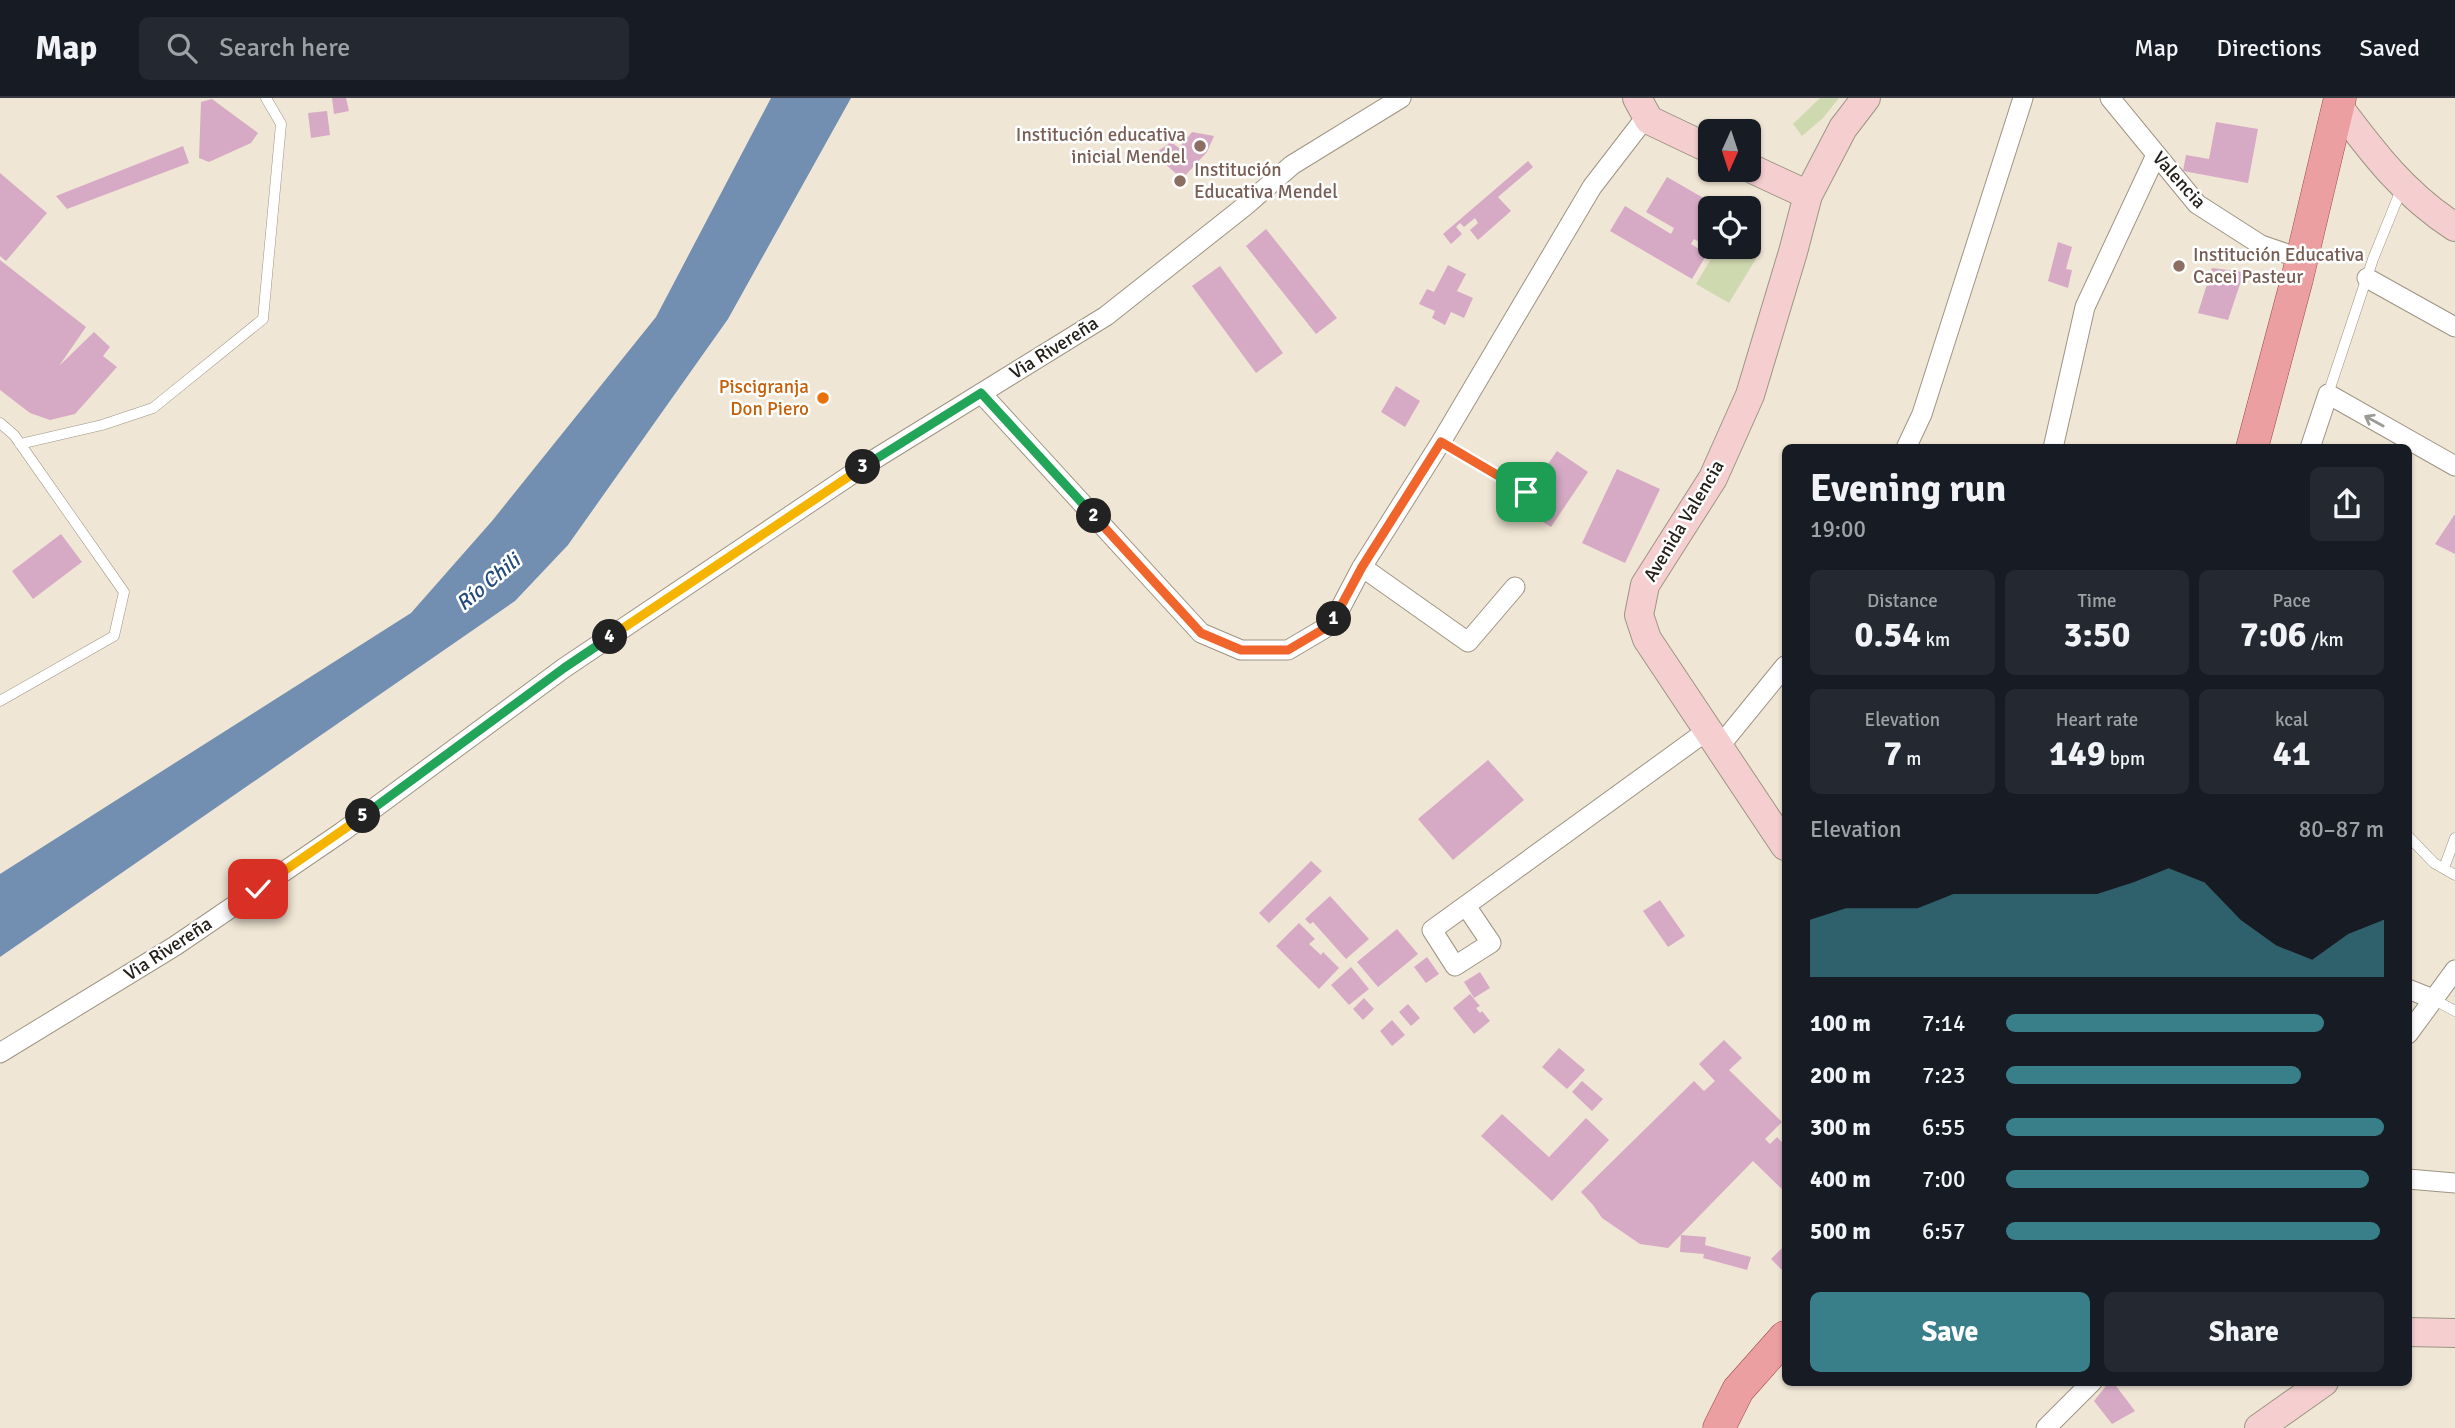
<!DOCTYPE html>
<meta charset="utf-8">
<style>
body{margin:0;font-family:Signika,sans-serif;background:#242831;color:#f1f3f6;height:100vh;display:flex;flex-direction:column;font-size:26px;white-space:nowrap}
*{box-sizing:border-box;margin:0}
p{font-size:23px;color:#9ea1a6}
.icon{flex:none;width:38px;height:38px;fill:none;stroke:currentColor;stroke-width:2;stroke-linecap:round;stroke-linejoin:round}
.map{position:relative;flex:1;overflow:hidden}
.drawer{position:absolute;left:1782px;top:346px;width:630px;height:942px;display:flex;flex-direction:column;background:#171b24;border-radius:10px;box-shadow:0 2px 5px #0004}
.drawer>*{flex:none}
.needle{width:46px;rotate:183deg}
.buttons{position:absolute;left:1698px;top:21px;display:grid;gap:14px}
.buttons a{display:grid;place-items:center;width:63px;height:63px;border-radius:10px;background:#171b24;box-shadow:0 2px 5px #0004;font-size:35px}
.pin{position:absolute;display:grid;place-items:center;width:60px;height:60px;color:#fff;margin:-30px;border-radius:14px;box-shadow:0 4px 10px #0006}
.km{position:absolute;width:35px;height:35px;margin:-18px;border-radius:50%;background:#222;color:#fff;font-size:19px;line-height:35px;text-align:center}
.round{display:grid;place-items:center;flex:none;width:74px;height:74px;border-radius:10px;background:#242831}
.headline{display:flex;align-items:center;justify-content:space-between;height:119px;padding:0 28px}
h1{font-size:38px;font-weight:700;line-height:52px}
.stats{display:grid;grid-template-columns:repeat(3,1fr);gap:10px;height:119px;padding:7px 28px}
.stats div{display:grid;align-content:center;border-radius:10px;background:#242831;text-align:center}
.stats b{font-size:35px;font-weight:700}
.stats small{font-size:19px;font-weight:400}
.stats p{font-size:19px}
.chart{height:196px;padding:14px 28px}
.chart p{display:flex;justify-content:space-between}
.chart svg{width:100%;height:126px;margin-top:7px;fill:#397f8a;opacity:.7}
.button{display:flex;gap:14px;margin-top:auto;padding:14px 28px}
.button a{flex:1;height:80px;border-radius:10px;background:#397f8a;color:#fff;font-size:28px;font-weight:700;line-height:80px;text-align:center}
.button a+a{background:#242831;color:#f1f3f6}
ul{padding:0 28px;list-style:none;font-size:23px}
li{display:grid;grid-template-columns:112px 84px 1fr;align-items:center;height:52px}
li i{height:18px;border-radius:9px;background:#397f8a}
header{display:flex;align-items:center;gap:42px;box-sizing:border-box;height:98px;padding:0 35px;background:#171b24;border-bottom:2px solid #363941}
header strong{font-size:33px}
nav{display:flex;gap:38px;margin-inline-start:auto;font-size:24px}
.search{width:490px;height:63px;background:#242831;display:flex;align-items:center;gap:18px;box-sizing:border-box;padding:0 24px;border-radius:10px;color:#9ea1a6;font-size:26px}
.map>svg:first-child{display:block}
.green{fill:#cfd9b0}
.water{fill:#728fb2}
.building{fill:#d6aac5}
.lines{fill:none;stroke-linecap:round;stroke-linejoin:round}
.lane-casing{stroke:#9d9484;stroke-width:11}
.street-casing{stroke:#9d9484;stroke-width:21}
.secondary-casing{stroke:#9d9484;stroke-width:30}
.primary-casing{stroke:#9d4949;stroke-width:33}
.lane{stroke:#fff;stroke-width:10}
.street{stroke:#fff;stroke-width:19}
.secondary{stroke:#f5cfd0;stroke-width:28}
.primary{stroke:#eb9fa1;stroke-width:32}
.oneway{stroke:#9c9b98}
.split-1-casing{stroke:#fff;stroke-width:14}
.split-2-casing{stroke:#fff;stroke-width:14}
.split-3-casing{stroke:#fff;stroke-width:14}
.split-4-casing{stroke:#fff;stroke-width:14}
.split-5-casing{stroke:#fff;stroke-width:14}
.split-6-casing{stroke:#fff;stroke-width:14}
.split-1{stroke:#f0652b;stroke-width:9}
.split-2{stroke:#f0652b;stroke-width:9}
.split-3{stroke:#22a559;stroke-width:9}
.split-4{stroke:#f5b400;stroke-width:9}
.split-5{stroke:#22a559;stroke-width:9}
.split-6{stroke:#f5b400;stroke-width:9}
.education-dot{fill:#8d6e63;stroke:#fff;stroke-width:2.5}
.food-dot{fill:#e8710a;stroke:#fff;stroke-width:2.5}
.labels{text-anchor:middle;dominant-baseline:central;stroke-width:5;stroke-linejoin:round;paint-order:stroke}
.education-label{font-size:19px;fill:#785e54;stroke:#fff;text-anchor:start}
.street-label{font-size:19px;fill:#24201a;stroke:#fff}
.food-label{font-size:19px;fill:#c56008;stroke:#fff;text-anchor:end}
.water-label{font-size:21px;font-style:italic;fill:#204b7a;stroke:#fff}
</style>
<header>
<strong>Map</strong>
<div class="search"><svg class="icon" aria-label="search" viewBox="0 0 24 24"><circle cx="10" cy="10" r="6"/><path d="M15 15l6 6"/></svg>Search here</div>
<nav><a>Map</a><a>Directions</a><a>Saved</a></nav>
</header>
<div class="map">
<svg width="2455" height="1330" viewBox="0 0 2455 1330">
<rect width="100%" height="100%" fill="#f0e6d5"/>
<path class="green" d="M1820 0H1839L1823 20 1802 38 1793 26Z
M1748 147 1760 154 1729 205 1696 186 1718 149H1748Z"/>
<path class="water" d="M771 0H851L728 221 568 447 515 503 0 859V776L411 515 492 423 656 219Z"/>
<path class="building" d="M332 0H346L349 13 334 16Z
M212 1 258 35 251 45 209 64 199 60 201 4Z
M327 13 330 37 311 40 308 15Z
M2216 24 2258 31 2248 85 2183 73 2186 57 2209 61Z
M1192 34 1214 38 1207 54 1182 81 1154 56 1171 44 1179 50Z
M183 48 189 65 67 111 56 98Z
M1528 63 1533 69 1498 99 1511 113 1478 142 1470 132 1478 125 1475 120 1464 129 1460 125 1456 129 1462 136 1451 146 1443 136Z
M0 75 47 115 6 163 0 158Z
M1667 79 1721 110H1710V150L1694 141 1691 146 1707 156 1692 181 1610 133 1625 108 1671 136 1674 130 1646 114Z
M1266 131 1337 220 1316 236 1246 148Z
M2058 144 2072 149 2066 171 2072 172 2068 190 2048 183Z
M0 162 86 229 59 268 94 234 110 249 103 258 117 269 75 316 50 322 30 315 0 292Z
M1448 167 1466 176 1457 193 1473 200 1464 220 1451 214 1445 227 1432 220 1435 213 1419 206 1427 191 1434 194Z
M1220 168 1283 255 1256 275 1192 188Z
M2212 170 2244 174 2228 222 2198 215Z
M1396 288 1420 303 1405 329 1381 314Z
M1557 353 1588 374 1551 429 1519 408Z
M1617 371 1660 391 1625 465 1582 445Z
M2455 416V456L2435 446Z
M61 436 82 464 33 501 12 473Z
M1488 662 1524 702 1453 762 1418 721Z
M1311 763 1322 773 1269 825 1259 815Z
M1330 798 1369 841 1346 861 1313 824 1310 826 1305 821Z
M1660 802 1685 838 1668 849 1643 813Z
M1299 825 1315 841 1309 846 1321 857 1323 854 1339 870 1319 891 1276 848Z
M1397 831 1418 856 1378 889 1357 864Z
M1427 859 1439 876 1426 885 1414 869Z
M1351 869 1369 891 1349 907 1331 887Z
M1480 874 1490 890 1474 900 1464 884Z
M1470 896 1480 908 1476 910 1480 915 1482 913 1490 923 1474 936 1453 910Z
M1364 900 1374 911 1363 922 1353 911Z
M1408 906 1420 920 1411 928 1399 914Z
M1392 922 1405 937 1392 948 1380 933Z
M1724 942 1742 960 1729 972 1782 1024 1765 1041 1770 1046 1777 1039 1785 1047V1094L1753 1063 1668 1150 1640 1146 1602 1120 1593 1107 1581 1094 1694 983 1704 993 1715 983 1699 966Z
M1559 950 1585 972 1567 991 1542 969Z
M1582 983 1603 1001 1592 1013 1572 994Z
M1502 1016 1549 1059 1586 1020 1609 1042 1552 1103 1481 1038Z
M1681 1137 1706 1139 1705 1147 1751 1159 1747 1172 1703 1160 1704 1156 1680 1154Z
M1785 1147V1175L1771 1161Z
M2109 1284H2113L2135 1313 2112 1326 2094 1303Z"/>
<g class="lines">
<defs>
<path id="lane" d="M2328 296 2373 161 2401 92
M0 325 14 337 124 494 114 538 0 603
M1441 344 1526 394
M20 346 102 327 153 310 263 221 281 26 266 0
M2408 738 2434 765 2455 777
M2444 770 2455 740
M2433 901 2455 913"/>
<path id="street" d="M2110 0 2197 106 2261 147 2302 161
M2367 180 2455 229
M981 295 1201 535 1241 552H1288L1332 526 1362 469 1441 344 1592 89 1639 28 1649 22
M1906 350 1922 316 2023 0
M2053 350 2085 209 2156 57
M2310 350 2328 296 2455 368
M1362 469 1468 544 1515 489
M1719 649 1785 568
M1466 808 1491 845 1455 868 1432 832 1708 632
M2408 891 2433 901
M2408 936 2455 872
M0 955 175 848 342 734 564 570 870 364 1106 218 1245 108 1292 67 1401 0
M2408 1081 2455 1085
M2046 1330 2092 1284"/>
<path id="secondary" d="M1637 0 1649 22 1710 51
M2338 8C2373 55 2405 97 2455 129
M1748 69 1808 97
M1785 748 1647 541 1639 517 1645 487 1713 380 1750 297 1793 154 1808 97 1843 30 1866 0
M2408 1234 2455 1235
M2259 1330 2324 1284"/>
<path id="primary" d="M2252 350 2297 181 2340 0
M1719 1330 1738 1292 1785 1239"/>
</defs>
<use href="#lane" class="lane-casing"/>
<use href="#street" class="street-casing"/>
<use href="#secondary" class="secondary-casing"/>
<use href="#primary" class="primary-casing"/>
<use href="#lane" class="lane"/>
<use href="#street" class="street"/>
<use href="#secondary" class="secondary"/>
<use href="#primary" class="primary"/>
</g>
<defs><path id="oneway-shaft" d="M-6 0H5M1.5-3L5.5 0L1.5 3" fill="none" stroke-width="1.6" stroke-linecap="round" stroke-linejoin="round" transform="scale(1.75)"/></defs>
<use class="oneway" href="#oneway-shaft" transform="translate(2374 323) rotate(-151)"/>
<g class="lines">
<defs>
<path id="split-1" d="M1334 521 1362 469 1441 344 1526 394"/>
<path id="split-2" d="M1094 418 1201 535 1241 552H1288L1332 526 1334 521"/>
<path id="split-3" d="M863 369 981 295 1094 418"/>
<path id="split-4" d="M610 539 863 369"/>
<path id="split-5" d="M363 718 564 570 610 539"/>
<path id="split-6" d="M258 791 363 718"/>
</defs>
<use href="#split-1" class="split-1-casing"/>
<use href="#split-2" class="split-2-casing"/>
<use href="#split-3" class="split-3-casing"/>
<use href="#split-4" class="split-4-casing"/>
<use href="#split-5" class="split-5-casing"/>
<use href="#split-6" class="split-6-casing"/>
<use href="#split-1" class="split-1"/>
<use href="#split-2" class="split-2"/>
<use href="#split-3" class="split-3"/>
<use href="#split-4" class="split-4"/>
<use href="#split-5" class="split-5"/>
<use href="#split-6" class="split-6"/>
</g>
<g class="education-dot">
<circle cx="1200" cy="48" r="7"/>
<circle cx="1180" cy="83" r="7"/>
<circle cx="2179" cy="168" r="7"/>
</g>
<circle class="food-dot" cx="823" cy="300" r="7"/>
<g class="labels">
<g class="education-label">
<text x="1186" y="37" text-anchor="end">Institución educativa<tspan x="1186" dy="22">inicial Mendel</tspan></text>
<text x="1194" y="72">Institución<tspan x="1194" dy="22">Educativa Mendel</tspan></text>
<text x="2193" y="157">Institución Educativa<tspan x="2193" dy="22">Cacei Pasteur</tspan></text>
</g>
<g class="street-label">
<text transform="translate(2179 82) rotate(48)">Valencia</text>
<text transform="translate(1054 250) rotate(-32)">Via Rivereña</text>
<text transform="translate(1684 423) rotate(-59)">Avenida Valencia</text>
<text transform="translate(168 851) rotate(-33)">Via Rivereña</text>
</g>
<g class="food-label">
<text x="809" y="289">Piscigranja<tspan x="809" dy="22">Don Piero</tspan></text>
</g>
<g class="water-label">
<text transform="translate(488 484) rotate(-40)">Río Chili</text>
</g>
</g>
</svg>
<div class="buttons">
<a><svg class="needle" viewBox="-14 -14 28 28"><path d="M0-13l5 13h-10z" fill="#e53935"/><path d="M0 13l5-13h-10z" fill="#9ea1a6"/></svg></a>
<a><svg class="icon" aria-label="locate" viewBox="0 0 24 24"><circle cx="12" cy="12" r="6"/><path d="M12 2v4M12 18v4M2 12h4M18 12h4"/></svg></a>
</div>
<div class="pin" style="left:1526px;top:394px;background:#1e9e55"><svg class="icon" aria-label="arrive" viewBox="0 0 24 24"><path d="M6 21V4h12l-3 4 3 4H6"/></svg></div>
<div class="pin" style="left:258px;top:791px;background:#d93025"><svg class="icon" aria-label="check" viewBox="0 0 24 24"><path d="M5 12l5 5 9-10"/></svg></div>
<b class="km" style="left:1334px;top:521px">1</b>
<b class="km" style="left:1094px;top:418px">2</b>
<b class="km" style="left:863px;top:369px">3</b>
<b class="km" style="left:610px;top:539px">4</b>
<b class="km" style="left:363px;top:718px">5</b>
<section class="drawer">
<div class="headline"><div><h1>Evening run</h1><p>19:00</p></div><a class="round"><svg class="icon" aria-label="share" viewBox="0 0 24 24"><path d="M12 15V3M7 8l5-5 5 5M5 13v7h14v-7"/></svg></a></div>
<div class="stats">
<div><p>Distance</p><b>0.54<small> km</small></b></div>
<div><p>Time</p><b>3:50</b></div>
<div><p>Pace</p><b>7:06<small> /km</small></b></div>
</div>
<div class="stats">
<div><p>Elevation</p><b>7<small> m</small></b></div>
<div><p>Heart rate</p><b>149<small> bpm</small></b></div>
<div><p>kcal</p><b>41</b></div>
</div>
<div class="chart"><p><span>Elevation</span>80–87 m</p>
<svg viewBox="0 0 160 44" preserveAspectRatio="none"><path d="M0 44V24L10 20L20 20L30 20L40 15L50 15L60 15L70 15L80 15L90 11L100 6L110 11L120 24L130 33L140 38L150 29L160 24V44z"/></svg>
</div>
<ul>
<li><b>100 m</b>7:14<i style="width:84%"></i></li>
<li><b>200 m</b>7:23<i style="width:78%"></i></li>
<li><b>300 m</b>6:55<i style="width:100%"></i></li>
<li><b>400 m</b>7:00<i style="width:96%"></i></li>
<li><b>500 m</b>6:57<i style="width:99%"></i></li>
</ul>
<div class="button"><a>Save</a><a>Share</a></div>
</section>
</div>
